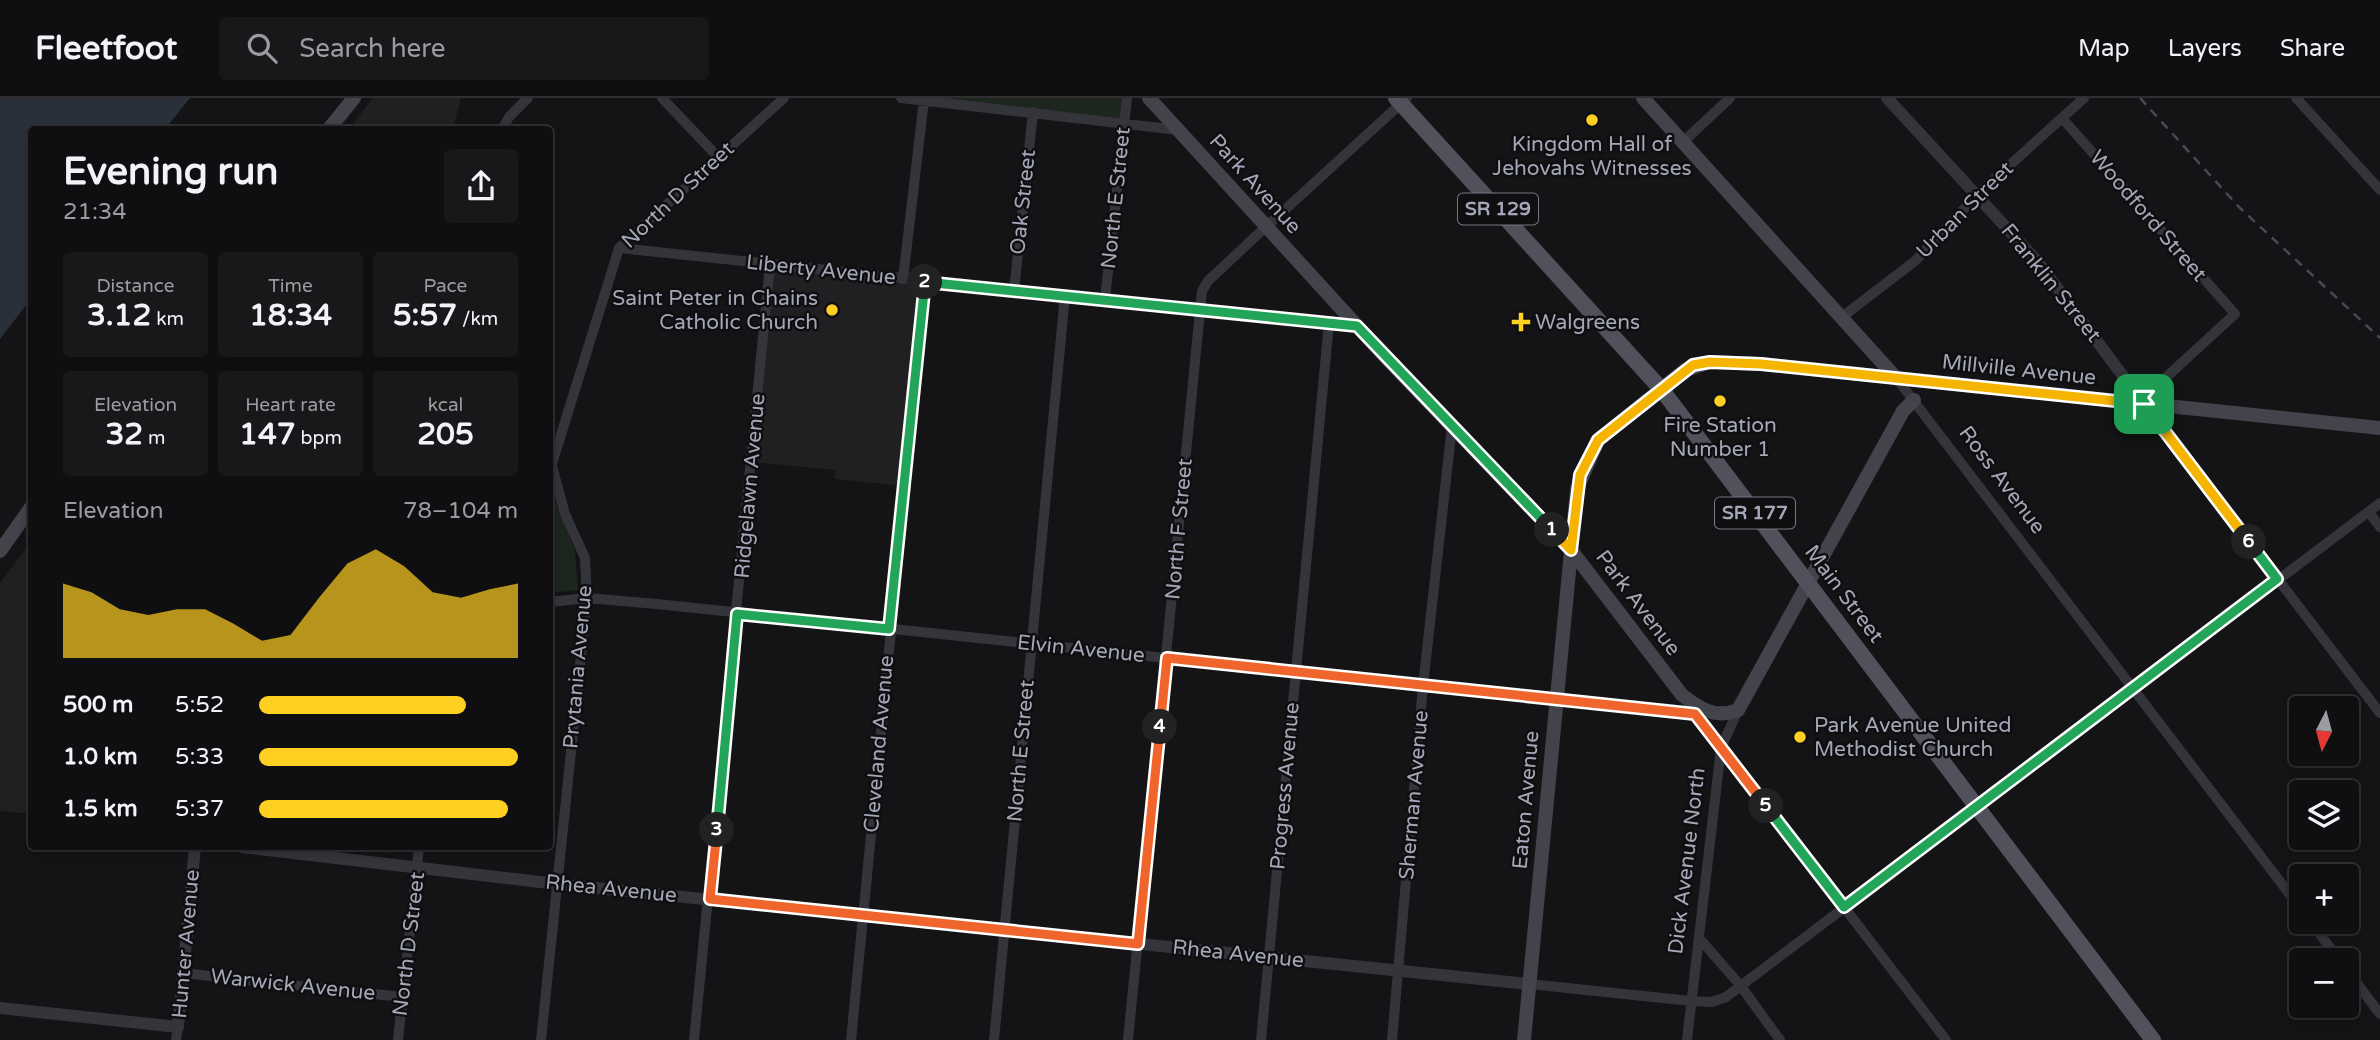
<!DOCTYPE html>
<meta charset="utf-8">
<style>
body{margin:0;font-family:"Varela Round",sans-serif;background:#181719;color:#f1f3f6;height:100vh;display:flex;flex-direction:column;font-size:26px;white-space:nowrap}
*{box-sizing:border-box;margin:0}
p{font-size:23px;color:#9b9c9f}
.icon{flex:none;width:38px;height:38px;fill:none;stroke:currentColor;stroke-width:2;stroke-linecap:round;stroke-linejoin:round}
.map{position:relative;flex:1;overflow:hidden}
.side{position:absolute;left:28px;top:28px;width:525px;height:724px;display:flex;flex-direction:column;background:#0f0e10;border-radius:7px;box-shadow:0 4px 10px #0003,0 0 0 2px #2f2e30}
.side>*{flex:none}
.needle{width:46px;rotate:186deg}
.tools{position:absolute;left:2289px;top:598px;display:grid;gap:14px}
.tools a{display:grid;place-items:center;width:70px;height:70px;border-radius:7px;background:#0f0e10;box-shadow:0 4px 10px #0003,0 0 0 2px #2f2e30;font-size:35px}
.pin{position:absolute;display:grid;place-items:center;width:60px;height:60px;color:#fff;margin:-30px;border-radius:14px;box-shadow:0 4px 10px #0006}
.km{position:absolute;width:35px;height:35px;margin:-18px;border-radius:50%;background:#222;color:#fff;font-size:19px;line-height:35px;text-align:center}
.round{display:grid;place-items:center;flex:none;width:74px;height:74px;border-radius:7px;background:#181719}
.headline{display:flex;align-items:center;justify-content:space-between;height:119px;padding:0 35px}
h1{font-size:38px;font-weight:700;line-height:52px}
.metrics{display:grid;grid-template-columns:repeat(3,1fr);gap:10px;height:119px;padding:7px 35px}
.metrics div{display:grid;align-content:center;border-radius:7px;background:#181719;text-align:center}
.metrics b{font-size:30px;font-weight:700}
.metrics small{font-size:19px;font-weight:400}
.metrics p{font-size:19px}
.chart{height:196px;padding:14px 35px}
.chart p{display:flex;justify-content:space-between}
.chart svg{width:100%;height:126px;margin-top:7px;fill:#ffcf22;opacity:.7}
ul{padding:0 35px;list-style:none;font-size:23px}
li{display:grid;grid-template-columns:112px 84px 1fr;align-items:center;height:52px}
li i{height:18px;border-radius:9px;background:#ffcf22}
header{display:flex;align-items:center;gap:42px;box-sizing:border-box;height:98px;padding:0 35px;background:#0f0e10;border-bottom:2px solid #2f2e30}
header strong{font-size:33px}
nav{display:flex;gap:38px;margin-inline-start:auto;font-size:24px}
.search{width:490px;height:63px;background:#181719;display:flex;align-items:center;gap:18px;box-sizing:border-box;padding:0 24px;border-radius:7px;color:#9b9c9f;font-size:26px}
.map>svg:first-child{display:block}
.built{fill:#201f22}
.green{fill:#1d251f}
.water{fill:#29303a}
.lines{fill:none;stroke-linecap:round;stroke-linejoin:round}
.minor{stroke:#34343b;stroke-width:10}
.tertiary{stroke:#34343b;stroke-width:12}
.secondary{stroke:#42434b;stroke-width:14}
.primary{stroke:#50515a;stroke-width:16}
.rail{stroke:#494a52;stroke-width:2.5;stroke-dasharray:9 7;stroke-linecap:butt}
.split-1-casing{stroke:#fff;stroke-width:14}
.split-2-casing{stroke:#fff;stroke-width:14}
.split-3-casing{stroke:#fff;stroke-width:14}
.split-4-casing{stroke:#fff;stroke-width:14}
.split-5-casing{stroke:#fff;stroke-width:14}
.split-6-casing{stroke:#fff;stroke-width:14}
.split-7-casing{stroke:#fff;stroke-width:14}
.split-1{stroke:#f5b400;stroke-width:9}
.split-2{stroke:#22a559;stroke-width:9}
.split-3{stroke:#22a559;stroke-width:9}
.split-4{stroke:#f0652b;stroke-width:9}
.split-5{stroke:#f0652b;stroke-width:9}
.split-6{stroke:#22a559;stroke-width:9}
.split-7{stroke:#f5b400;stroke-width:9}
.poi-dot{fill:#ffcf22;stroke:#0f0e10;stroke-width:2.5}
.labels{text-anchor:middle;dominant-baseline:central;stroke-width:5;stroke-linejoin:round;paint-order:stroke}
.shield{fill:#0f0e10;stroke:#777985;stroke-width:2}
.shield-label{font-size:19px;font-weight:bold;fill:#a4a7b7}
.poi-label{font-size:21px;fill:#a4a7b7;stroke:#0f0e10}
.street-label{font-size:21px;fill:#a4a7b7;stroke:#0f0e10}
</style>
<header>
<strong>Fleetfoot</strong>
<div class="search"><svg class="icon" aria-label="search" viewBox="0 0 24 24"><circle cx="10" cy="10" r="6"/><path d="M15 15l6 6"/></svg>Search here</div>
<nav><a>Map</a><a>Layers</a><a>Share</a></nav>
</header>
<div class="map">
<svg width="2380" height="942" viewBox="0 0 2380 942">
<rect width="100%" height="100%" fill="#141315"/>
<path class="built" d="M373 0H461L453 31H349Z
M770 167 925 184 903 388 835 381V372L752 364Z
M31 444V716L0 713V485Z
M334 749H394L393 755Z"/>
<path class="green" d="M901 0H1127L1124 25Z
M550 396 554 400 575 452 578 492 550 495Z"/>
<path class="water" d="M0 0H190L165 31 32 32 31 201 0 241Z"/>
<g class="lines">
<path class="minor" d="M662 0 718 59
M901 0 1178 32
M2296 0 2380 92
M2062 20 2235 216 2150 294 2144 306 2380 615
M502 32 509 19 528 0
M1683 44 1730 0
M619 150 1357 228
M903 181 924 2
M1014 193 1033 14
M1105 201 1127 0
M1842 219 1915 163 1978 96 2084 0
M1897 281 2301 811
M550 372 619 150 784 0
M2369 414 2380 429
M550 504 587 500 657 506 1695 616
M1692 611 1946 942
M2311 824 2340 863
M1699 840 1740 887 1780 942
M2347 872 2380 916
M183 875 402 899
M1529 886 1691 903 1712 904 1726 899 2380 405
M176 942 178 929
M398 942 419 749
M541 942 587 500 585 460 565 416 552 368
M694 942 770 167
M851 942 925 184
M994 942 1065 197
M1128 942 1202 193 1208 183 1256 138 1407 0
M1261 942 1329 225
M1392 942 1423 588 1452 328
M1687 942 1721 650 1738 612"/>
<path class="tertiary" d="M1887 0 2037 163 2144 306
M242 749 557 786 1529 886
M0 910 178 929 195 749"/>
<path class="secondary" d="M1149 0 1390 264 1571 452 1682 597C1700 611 1715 621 1738 612L1903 313 1914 302
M1643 0 1897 281
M328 32 354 0
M0 453 32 408
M1524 942 1577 391 1598 342 1685 272 1710 264 1761 266 2380 330"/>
<path class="primary" d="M1396 0 1662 292 2153 942"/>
<path class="rail" d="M2140 0 2239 109 2380 240"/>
</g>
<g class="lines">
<defs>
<path id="split-1" d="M1552 432 1571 452 1580 377 1598 342 1693 267 1710 264 1761 266 2144 306"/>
<path id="split-2" d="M925 184 1357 228 1552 432"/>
<path id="split-3" d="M717 732 737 516 889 531 925 184"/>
<path id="split-4" d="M717 732 710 801 1138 846 1160 629"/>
<path id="split-5" d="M1160 629 1167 560 1695 616 1766 708"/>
<path id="split-6" d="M1766 708 1844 809 2277 481 2249 444"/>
<path id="split-7" d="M2144 306 2249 444"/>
</defs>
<use href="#split-1" class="split-1-casing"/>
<use href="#split-2" class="split-2-casing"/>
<use href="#split-3" class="split-3-casing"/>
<use href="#split-4" class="split-4-casing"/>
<use href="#split-5" class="split-5-casing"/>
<use href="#split-6" class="split-6-casing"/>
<use href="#split-7" class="split-7-casing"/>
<use href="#split-1" class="split-1"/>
<use href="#split-2" class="split-2"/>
<use href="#split-3" class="split-3"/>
<use href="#split-4" class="split-4"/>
<use href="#split-5" class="split-5"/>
<use href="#split-6" class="split-6"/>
<use href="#split-7" class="split-7"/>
</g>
<g class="poi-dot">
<circle cx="1592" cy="22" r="7"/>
<circle cx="832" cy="212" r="7"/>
<path d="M1517.5 213.5h7v7h7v7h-7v7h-7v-7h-7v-7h7z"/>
<circle cx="1720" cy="303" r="7"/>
<circle cx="1800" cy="639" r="7"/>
</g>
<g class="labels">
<g class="shield">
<rect x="1458" y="95.5" width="80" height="31" rx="5"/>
<rect x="1715" y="399.5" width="80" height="31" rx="5"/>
</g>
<g class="shield-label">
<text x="1498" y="111">SR 129</text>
<text x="1755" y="415">SR 177</text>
</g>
<g class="poi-label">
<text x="1592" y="46">Kingdom Hall of<tspan x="1592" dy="24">Jehovahs Witnesses</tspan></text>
<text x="818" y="200" text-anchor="end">Saint Peter in Chains<tspan x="818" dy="24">Catholic Church</tspan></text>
<text x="1535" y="224" text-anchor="start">Walgreens</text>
<text x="1720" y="327">Fire Station<tspan x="1720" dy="24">Number 1</tspan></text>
<text x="1814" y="627" text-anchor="start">Park Avenue United<tspan x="1814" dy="24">Methodist Church</tspan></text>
</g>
<g class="street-label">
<text transform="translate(1255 86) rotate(48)">Park Avenue</text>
<text transform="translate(678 97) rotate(-43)">North D Street</text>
<text transform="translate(1116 100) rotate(-84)">North E Street</text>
<text transform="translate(1023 104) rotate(-84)">Oak Street</text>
<text transform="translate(1965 112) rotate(-45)">Urban Street</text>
<text transform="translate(2148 118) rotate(49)">Woodford Street</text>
<text transform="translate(821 172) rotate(6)">Liberty Avenue</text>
<text transform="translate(2051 185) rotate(51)">Franklin Street</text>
<text transform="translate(2019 272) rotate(6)">Millville Avenue</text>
<text transform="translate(2002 382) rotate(53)">Ross Avenue</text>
<text transform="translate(750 388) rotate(-85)">Ridgelawn Avenue</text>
<text transform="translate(1179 431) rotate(-85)">North F Street</text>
<text transform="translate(1844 496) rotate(53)">Main Street</text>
<text transform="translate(1638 505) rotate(53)">Park Avenue</text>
<text transform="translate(1081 551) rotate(6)">Elvin Avenue</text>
<text transform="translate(578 569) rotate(-85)">Prytania Avenue</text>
<text transform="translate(879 646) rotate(-85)">Cleveland Avenue</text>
<text transform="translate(1021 653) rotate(-85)">North E Street</text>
<text transform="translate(1285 688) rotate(-85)">Progress Avenue</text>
<text transform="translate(1414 697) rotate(-85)">Sherman Avenue</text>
<text transform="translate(1526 702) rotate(-85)">Eaton Avenue</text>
<text transform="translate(1687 763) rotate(-83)">Dick Avenue North</text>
<text transform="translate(611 791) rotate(6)">Rhea Avenue</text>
<text transform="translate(186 846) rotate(-85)">Hunter Avenue</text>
<text transform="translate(409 846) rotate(-83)">North D Street</text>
<text transform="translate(1238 856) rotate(6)">Rhea Avenue</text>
<text transform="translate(293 887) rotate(6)">Warwick Avenue</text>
</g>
</g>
</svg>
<div class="tools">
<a><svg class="needle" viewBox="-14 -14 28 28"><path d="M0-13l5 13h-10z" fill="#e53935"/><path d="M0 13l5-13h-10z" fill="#9b9c9f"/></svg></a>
<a><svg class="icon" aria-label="layers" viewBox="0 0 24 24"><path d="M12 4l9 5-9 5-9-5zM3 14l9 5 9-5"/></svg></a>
<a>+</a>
<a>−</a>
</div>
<div class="pin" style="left:2144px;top:306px;background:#1e9e55"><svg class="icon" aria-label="arrive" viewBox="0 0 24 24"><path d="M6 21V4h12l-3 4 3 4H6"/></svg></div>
<b class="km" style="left:1552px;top:432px">1</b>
<b class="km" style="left:925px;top:184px">2</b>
<b class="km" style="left:717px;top:732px">3</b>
<b class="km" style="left:1160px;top:629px">4</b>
<b class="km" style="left:1766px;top:708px">5</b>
<b class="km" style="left:2249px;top:444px">6</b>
<section class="side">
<div class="headline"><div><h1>Evening run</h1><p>21:34</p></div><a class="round"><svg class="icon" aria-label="share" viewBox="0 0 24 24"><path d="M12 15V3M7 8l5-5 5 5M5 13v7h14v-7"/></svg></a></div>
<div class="metrics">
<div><p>Distance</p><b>3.12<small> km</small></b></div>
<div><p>Time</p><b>18:34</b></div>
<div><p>Pace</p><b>5:57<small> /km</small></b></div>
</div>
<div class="metrics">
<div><p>Elevation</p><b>32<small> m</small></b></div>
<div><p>Heart rate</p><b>147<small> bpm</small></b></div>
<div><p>kcal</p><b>205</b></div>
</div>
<div class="chart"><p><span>Elevation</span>78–104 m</p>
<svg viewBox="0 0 160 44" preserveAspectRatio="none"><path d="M0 44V18L10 21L20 27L30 29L40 27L50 27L60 32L70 38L80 36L90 23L100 11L110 6L120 12L130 21L140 23L150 20L160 18V44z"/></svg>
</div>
<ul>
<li><b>500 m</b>5:52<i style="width:80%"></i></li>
<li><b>1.0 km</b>5:33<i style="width:100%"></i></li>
<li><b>1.5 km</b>5:37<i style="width:96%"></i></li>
</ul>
</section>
</div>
